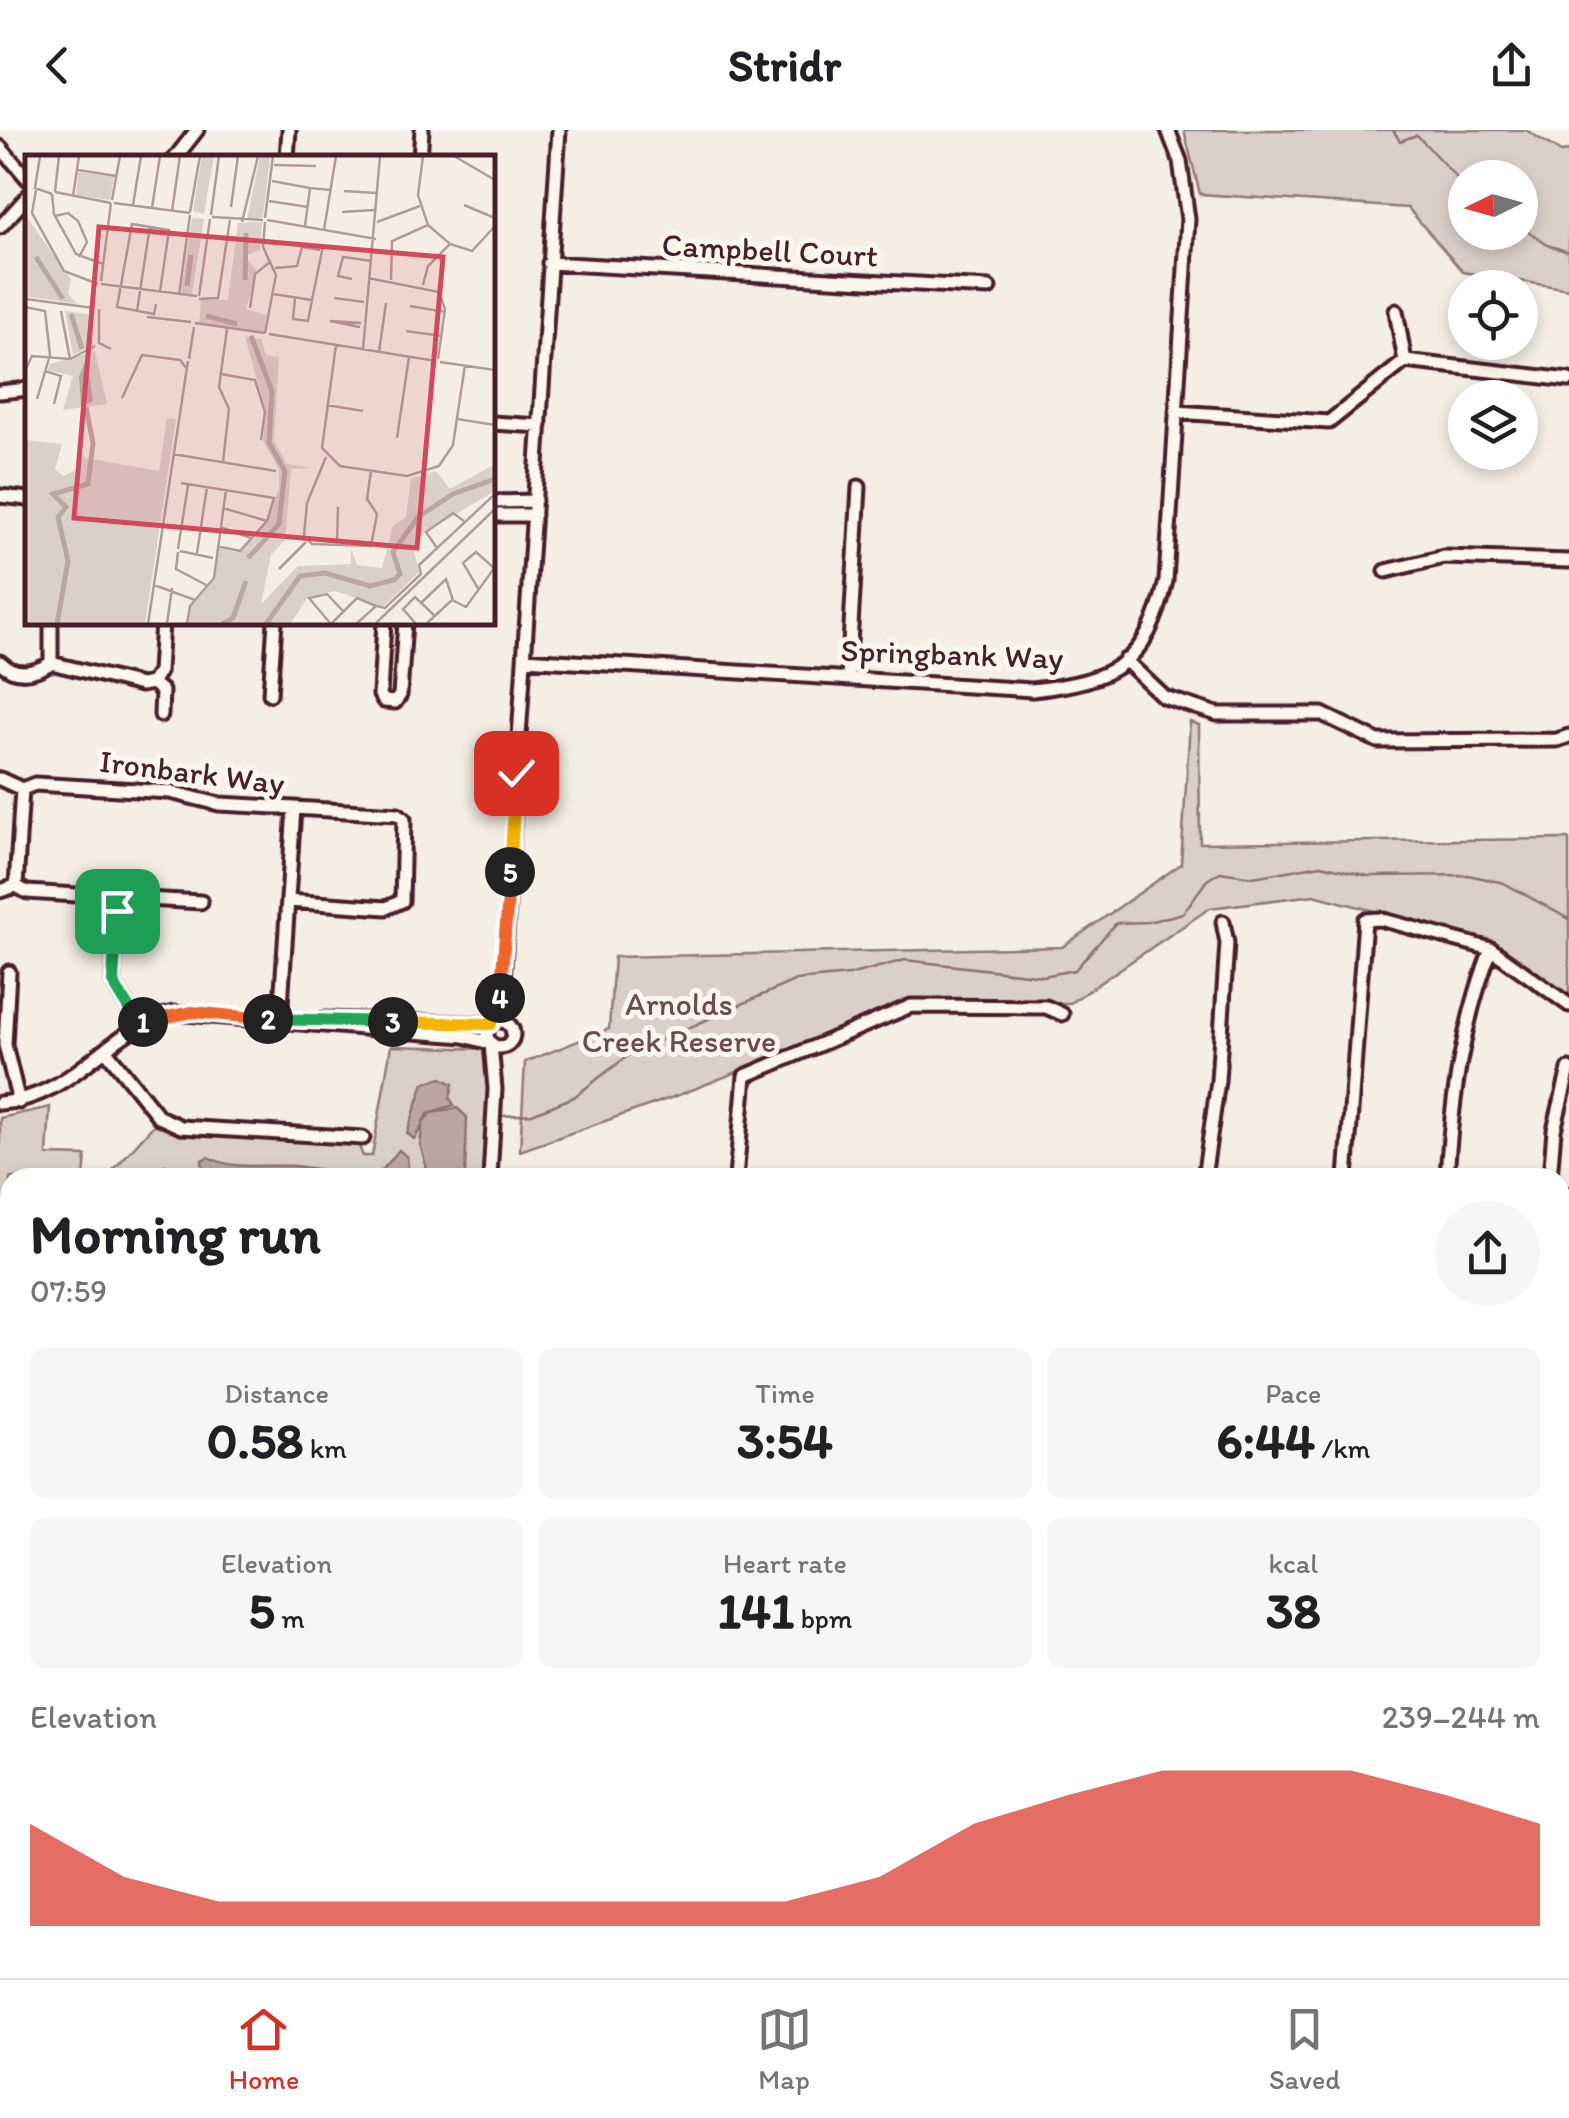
<!DOCTYPE html>
<meta charset="utf-8">
<style>
body{margin:0;font-family:Itim,sans-serif;background:#f6f6f6;color:#202124;height:100vh;display:flex;flex-direction:column;font-size:38px;white-space:nowrap}
*{box-sizing:border-box;margin:0}
p{font-size:32px;color:#757577}
.icon{flex:none;width:55px;height:55px;fill:none;stroke:currentColor;stroke-width:2;stroke-linecap:round;stroke-linejoin:round}
.map{position:relative;flex:1;overflow:hidden}
.sheet{position:absolute;left:0px;top:1038px;width:1570px;height:812px;display:flex;flex-direction:column;background:#fff;border-radius:30px 30px 0 0;box-shadow:0 5px 15px #0003}
.sheet>*{flex:none}
.needle{width:65px;rotate:265deg}
.fabs{position:absolute;left:1448px;top:30px;display:grid;gap:20px}
.fabs a{display:grid;place-items:center;width:90px;height:90px;border-radius:50%;background:#fff;box-shadow:0 5px 15px #0003;font-size:50px}
.pin{position:absolute;display:grid;place-items:center;width:85px;height:85px;color:#fff;margin:-42px;border-radius:20px;box-shadow:0 5px 15px #0006}
.km{position:absolute;width:50px;height:50px;margin:-25px;border-radius:50%;background:#222;color:#fff;font-size:28px;line-height:50px;text-align:center}
.round{display:grid;place-items:center;flex:none;width:105px;height:105px;border-radius:52px;background:#f6f6f6}
.overview{display:flex;align-items:center;justify-content:space-between;height:170px;padding:0 30px}
h1{font-size:55px;font-weight:700;line-height:75px}
.figures{display:grid;grid-template-columns:repeat(3,1fr);gap:15px;height:170px;padding:10px 30px}
.figures div{display:grid;align-content:center;border-radius:15px;background:#f6f6f6;text-align:center}
.figures b{font-size:50px;font-weight:700}
.figures small{font-size:28px;font-weight:400}
.figures p{font-size:28px}
.chart{height:280px;padding:20px 30px}
.chart p{display:flex;justify-content:space-between}
.chart svg{width:100%;height:180px;margin-top:10px;fill:#d93025;opacity:.7}
header{display:flex;justify-content:space-between;align-items:center;height:130px;padding:0 30px;background:#fff;font-size:45px;font-weight:700}
.menu{display:flex;justify-content:space-around;align-items:center;height:140px;border-top:2px solid #e0e0e0;background:#fff;font-size:28px;color:#757577}
.menu a{display:grid;justify-items:center;gap:5px}
.menu .active{color:#d93025}
.map>svg:first-child{display:block}
.green{fill:#dbd0c9;stroke:#92787a;stroke-width:2.5;fill-rule:evenodd}
.water{fill:#baa7a5;stroke:#8d7174;stroke-width:2.5}
.lines{fill:none;stroke-linecap:round;stroke-linejoin:round}
.stream{stroke:#8d7174;stroke-width:2.5}
.minor-casing{stroke:#4a1f2b;stroke-width:19}
.minor{stroke:#fbf7ec;stroke-width:11}
.split-1-casing{stroke:#fff;stroke-width:20}
.split-2-casing{stroke:#fff;stroke-width:20}
.split-3-casing{stroke:#fff;stroke-width:20}
.split-4-casing{stroke:#fff;stroke-width:20}
.split-5-casing{stroke:#fff;stroke-width:20}
.split-6-casing{stroke:#fff;stroke-width:20}
.split-1{stroke:#22a559;stroke-width:12}
.split-2{stroke:#f0652b;stroke-width:12}
.split-3{stroke:#22a559;stroke-width:12}
.split-4{stroke:#f5b400;stroke-width:12}
.split-5{stroke:#f0652b;stroke-width:12}
.split-6{stroke:#f5b400;stroke-width:12}
.labels{text-anchor:middle;dominant-baseline:central;stroke-width:10;stroke-linejoin:round;paint-order:stroke}
.street-label{font-size:32px;fill:#4a1f2b;stroke:#fbf7ec}
.park-label{font-size:32px;fill:#6e4b52;stroke:#fbf7ec}
.inset-river{fill:none;stroke:#baa7a5;stroke-width:5}
.inset-road{fill:none;stroke:#b09b9a;stroke-width:2.5}
.view{fill:#d1495b;fill-opacity:0.15;stroke:#d1495b;stroke-width:5}
.inset-edge{fill:none;stroke:#4a1f2b;stroke-width:5}
</style>
<header><svg class="icon" aria-label="back" viewBox="0 0 24 24"><path d="M15 5l-7 7 7 7"/></svg>Stridr<svg class="icon" aria-label="share" viewBox="0 0 24 24"><path d="M12 15V3M7 8l5-5 5 5M5 13v7h14v-7"/></svg></header>
<div class="map">
<svg width="1569" height="1848" viewBox="0 0 1569 1848">
<rect width="100%" height="100%" fill="#f4eee4"/>
<filter id="ink" filterUnits="userSpaceOnUse"><feTurbulence type="fractalNoise" baseFrequency=".01" numOctaves="2"/><feDisplacementMap in="SourceGraphic" scale="20" xChannelSelector="R" yChannelSelector="G"/><feConvolveMatrix kernelMatrix="1 2 1 2 8 2 1 2 1" color-interpolation-filters="sRGB"/></filter>
<g filter="url(#ink)">
<path class="green" d="M1184 0H1526L1561 22 1569 21V159L1463 142 1408 78 1200 64ZM1465 48H1520V102H1465Z
M1190 592 1199 595 1200 713 1569 709V869L1495 813 1314 765 1210 778 1070 873H911L679 965 520 1021 525 932 609 899 614 827 1062 817 1181 734Z
M391 916 486 919 494 931 488 1047 106 1048 161 987 181 1000 357 1012 363 1026H372Z
M50 977 47 1025 86 1026 84 1047 10 1048V1112L0 1111V988Z
M1560 1389 1569 1390V1848H1320L1311 1840H1560Z
M527 1840H643L646 1848H472Z"/>
<path class="water" d="M442 948 453 954 450 968 454 975C413 987 434 982 414 1009L407 1003 424 953Z
M457 978 467 987 465 1047H429L420 1014 423 991 432 983Z
M399 1020 407 1027 409 1047H214L203 1041 202 1030 208 1027C236 1041 263 1034 293 1036 322 1038 350 1048 379 1044Z
M716 1840H969L970 1848H711Z"/>
<g class="lines">
<path class="stream" d="M1393 0 1400 11 1417 5 1465 57
M1520 95 1547 115 1569 122
M503 986 532 984 574 967 630 924 796 850 849 845 905 830 1043 846 1075 840 1116 793 1148 792 1183 783 1207 750 1220 742 1253 747 1321 735 1368 746 1468 745 1504 753 1569 789
M150 1048 165 1035 213 1048
M0 1077 10 1079
M1400 1840 1404 1848"/>
<defs>
<path id="minor" d="M0 17 28 49
M175 28 197 0
M287 28 289 0
M420 28 422 0
M0 97 28 66
M549 133 989 158
M1396 181 1405 231
M0 262 28 259
M1176 282 1329 292 1405 231 1569 250
M492 293 540 296
M0 366 28 369
M492 372 535 371
M492 385H534
M1386 441 1444 427 1569 431
M51 492V533L141 555 152 553 159 542 162 492
M384 492 380 565 384 571 395 572 400 565 405 492
M524 529 1032 560C1113 551 1147 535 1166 451L1188 89 1180 31 1168 0
M1125 530 1164 567 1217 584H1322L1378 611 1557 610 1569 606
M0 532C15 547 33 544 51 533
M848 549 859 357
M152 553 162 561 161 585
M270 564 275 492
M0 649 22 659 35 654 170 662 219 674 294 678 280 890
M22 659 16 756 27 762 110 767 117 773 113 852 138 894
M0 761 16 756
M288 771 386 778 402 771 404 689 398 684 294 678
M117 773 128 768 201 772
M9 842 5 915 19 972
M324 889 491 894
M487 904a13 13 0 1 1 26 0a13 13 0 1 1-26 0Z
M493 892 503 850 559 0
M107 922 159 987 181 997 363 1008
M0 973C77 967 106 898 173 883L464 906 490 913
M490 1048 495 959 491 914
M736 1048 745 946 911 876 1046 877 1062 884
M1204 1048 1218 951 1227 813 1223 792
M1346 1048 1365 790 1380 789 1491 819 1569 875
M1447 1048C1452 966 1462 895 1491 819
M1550 1048 1554 1000 1569 939
M1560 1064 1569 1065
M0 1162H10
M1560 1166 1569 1167
M0 1267 10 1268
M1560 1268 1569 1269
M0 1372 10 1373
M1560 1373H1569
M0 1474 10 1477
M0 1581 10 1583
M0 1689 10 1690
M0 1799H10
M298 1840V1848
M438 1840H451
M655 1840 660 1848
M193 1848 194 1840"/>
</defs>
<use href="#minor" class="minor-casing"/>
<use href="#minor" class="minor"/>
</g>
</g>
<g class="lines" filter="url(#ink)">
<defs>
<path id="split-1" d="M117 781 113 852 138 894 143 892"/>
<path id="split-2" d="M143 892 192 882 268 889"/>
<path id="split-3" d="M268 889 393 892"/>
<path id="split-4" d="M393 892 491 894 500 868"/>
<path id="split-5" d="M500 868 510 742"/>
<path id="split-6" d="M510 742 516 643"/>
</defs>
<use href="#split-1" class="split-1-casing"/>
<use href="#split-2" class="split-2-casing"/>
<use href="#split-3" class="split-3-casing"/>
<use href="#split-4" class="split-4-casing"/>
<use href="#split-5" class="split-5-casing"/>
<use href="#split-6" class="split-6-casing"/>
<use href="#split-1" class="split-1"/>
<use href="#split-2" class="split-2"/>
<use href="#split-3" class="split-3"/>
<use href="#split-4" class="split-4"/>
<use href="#split-5" class="split-5"/>
<use href="#split-6" class="split-6"/>
</g>
<g class="labels">
<g class="street-label">
<text transform="translate(770 120) rotate(3)">Campbell Court</text>
<text transform="translate(952 524) rotate(2)">Springbank Way</text>
<text transform="translate(192 642) rotate(7)">Ironbark Way</text>
</g>
<g class="park-label">
<text x="679" y="874">Arnolds<tspan x="679" dy="37">Creek Reserve</tspan></text>
</g>
</g>
<g transform="translate(25 25)">
<rect width="470" height="470" fill="#f4eee4"/>
<path d="M177 1H189L179 59 168 56ZM235 1H245L238 62 222 65ZM53 17 89 21 85 45 51 40ZM0 60 46 124 43 139 52 149 0 141ZM167 63 179 64 167 139 156 138ZM237 67 235 95 219 101 232 116 221 154 241 160 239 177 174 170 176 145H203L213 68ZM40 156 67 160 68 190 48 200ZM220 182 236 184 241 200 254 202 249 286 262 309 288 313 266 314 260 385 246 400 236 449 273 411 326 409V393L332 410 357 413 368 371 381 362 386 324 411 316 425 334 470 309V336L399 378 388 392 394 417 358 452 310 436 283 442 265 469H163L165 452 190 424 193 392 214 398 242 366 254 333V314L238 286 241 257ZM70 196 82 249 38 255 48 221 23 215 25 209ZM142 263 151 264 120 469H32L34 460 29 469H0V285L37 289 30 314 38 321 58 312 56 302 134 316Z" fill="#dbd0c9"/>
<path d="M62 203 68 246 56 252 54 221Z" fill="#baa7a5"/>
<path class="inset-river" d="M11 102 38 144M220 125 221 78M162 131 166 100M46 159 57 194M181 161 212 169M223 403 254 369 260 316 244 288 247 236 226 181M32 469 43 406 33 362 41 352 28 339 63 329 68 288 61 252M197 469 208 463 221 426M241 469 275 421 300 418 345 431 369 425 375 419 368 397 393 362 428 339 470 324"/>
<path class="inset-road" d="M15 1 10 33 27 39M398 1 393 40 403 70 425 89 447 96 470 71M429 1 470 25M249 10 291 11M53 15 92 21M247 26 285 33M11 35 7 58 39 116 73 129M319 36 351 38M30 37 86 48M30 37 34 1M27 39 29 59 51 99 78 109M48 41 54 1M87 45 95 1M244 46 283 52M89 48 165 58M108 50 116 1M439 50 470 63M206 52 213 1M127 53 135 1M147 56 155 1M165 57 175 1M317 57 349 55M186 60 194 1M30 61 43 58 53 66 62 87 54 102M187 62 238 65M240 63 248 1M242 65 351 84M217 67 233 1M240 67 238 92 251 120 240 178M352 67 395 51M280 71 285 33 306 35M299 75 311 1M250 113 272 111 277 92 295 95M343 123 414 137 420 154 413 204M327 124 313 121 318 102 347 106M366 125 367 86 403 70M76 126 86 48M76 129 172 141M398 130 403 111 425 89M248 139 287 145 298 91M154 140 165 60M174 141 185 64M270 143 268 164 283 166 287 145M309 143 339 147M0 144 69 153M174 144 193 143 205 65M131 149 129 159 92 152 107 69 144 75 135 137M385 151 420 157M0 152 20 156 25 200 12 244M225 153 230 119 245 107M74 154V188L86 194M36 156 45 204M112 156 125 71M122 162 166 167M170 168 240 178M335 172 305 166 336 168M381 176 416 181M244 179 411 206M311 190 297 293 315 311 382 321 414 311 428 290 440 210M338 195 355 1M354 197 361 148M164 204 169 172M415 207 470 215M0 216 7 201 45 204 70 191M20 216 36 221 29 249M196 219 230 225 240 257 236 285M97 243 117 200 155 205 162 214M302 250 338 256M432 264 470 270M372 283 384 202M148 299 251 316M301 302 282 348 279 381 287 389 346 391 352 359 342 344 346 316M198 307 204 254 194 232 202 174M156 328 249 343 242 366 215 396 192 391M198 353 242 366M195 372 226 383M312 386 313 352M412 393 401 377 428 358 439 366M153 394 163 330M155 396 188 403M153 397 151 414 183 431M172 398 182 332M254 414 281 387M129 430 170 445M454 435 438 408 451 397 469 413M397 447 421 424 428 445M305 468 284 443 302 439 318 456M123 469 163 206M142 469 147 433M162 469 165 451 189 423 201 335M306 469 332 443 351 451M331 469 351 451 360 453 396 419 394 410 470 339M350 469 470 354M391 469 378 454 390 442 410 461M401 469 427 445 441 452 470 412"/>
<path class="view" d="M74 72 418 102 392 393 49 363Z"/>
<rect width="470" height="470" class="inset-edge"/>
</g>
</svg>
<div class="fabs">
<a><svg class="needle" viewBox="-14 -14 28 28"><path d="M0-13l5 13h-10z" fill="#e53935"/><path d="M0 13l5-13h-10z" fill="#757577"/></svg></a>
<a><svg class="icon" aria-label="locate" viewBox="0 0 24 24"><circle cx="12" cy="12" r="6"/><path d="M12 2v4M12 18v4M2 12h4M18 12h4"/></svg></a>
<a><svg class="icon" aria-label="layers" viewBox="0 0 24 24"><path d="M12 4l9 5-9 5-9-5zM3 14l9 5 9-5"/></svg></a>
</div>
<div class="pin" style="left:117px;top:781px;background:#1e9e55"><svg class="icon" aria-label="arrive" viewBox="0 0 24 24"><path d="M6 21V4h12l-3 4 3 4H6"/></svg></div>
<div class="pin" style="left:516px;top:643px;background:#d93025"><svg class="icon" aria-label="check" viewBox="0 0 24 24"><path d="M5 12l5 5 9-10"/></svg></div>
<b class="km" style="left:143px;top:892px">1</b>
<b class="km" style="left:268px;top:889px">2</b>
<b class="km" style="left:393px;top:892px">3</b>
<b class="km" style="left:500px;top:868px">4</b>
<b class="km" style="left:510px;top:742px">5</b>
<section class="sheet">
<div class="overview"><div><h1>Morning run</h1><p>07:59</p></div><a class="round"><svg class="icon" aria-label="share" viewBox="0 0 24 24"><path d="M12 15V3M7 8l5-5 5 5M5 13v7h14v-7"/></svg></a></div>
<div class="figures">
<div><p>Distance</p><b>0.58<small> km</small></b></div>
<div><p>Time</p><b>3:54</b></div>
<div><p>Pace</p><b>6:44<small> /km</small></b></div>
</div>
<div class="figures">
<div><p>Elevation</p><b>5<small> m</small></b></div>
<div><p>Heart rate</p><b>141<small> bpm</small></b></div>
<div><p>kcal</p><b>38</b></div>
</div>
<div class="chart"><p><span>Elevation</span>239–244 m</p>
<svg viewBox="0 0 160 44" preserveAspectRatio="none"><path d="M0 44V19L10 32L20 38L30 38L40 38L50 38L60 38L70 38L80 38L90 32L100 19L110 12L120 6L130 6L140 6L150 12L160 19V44z"/></svg>
</div>
</section>
</div>
<nav class="menu">
<a class="active"><svg class="icon" aria-label="home" viewBox="0 0 24 24"><path d="M3 11l9-7 9 7M6 9v11h12V9"/></svg>Home</a>
<a><svg class="icon" aria-label="map" viewBox="0 0 24 24"><path d="M3 6l6-2 6 2 6-2v14l-6 2-6-2-6 2zM9 4v14M15 6v14"/></svg>Map</a>
<a><svg class="icon" aria-label="saved" viewBox="0 0 24 24"><path d="M7 4h10v16l-5-4-5 4z"/></svg>Saved</a>
</nav>
